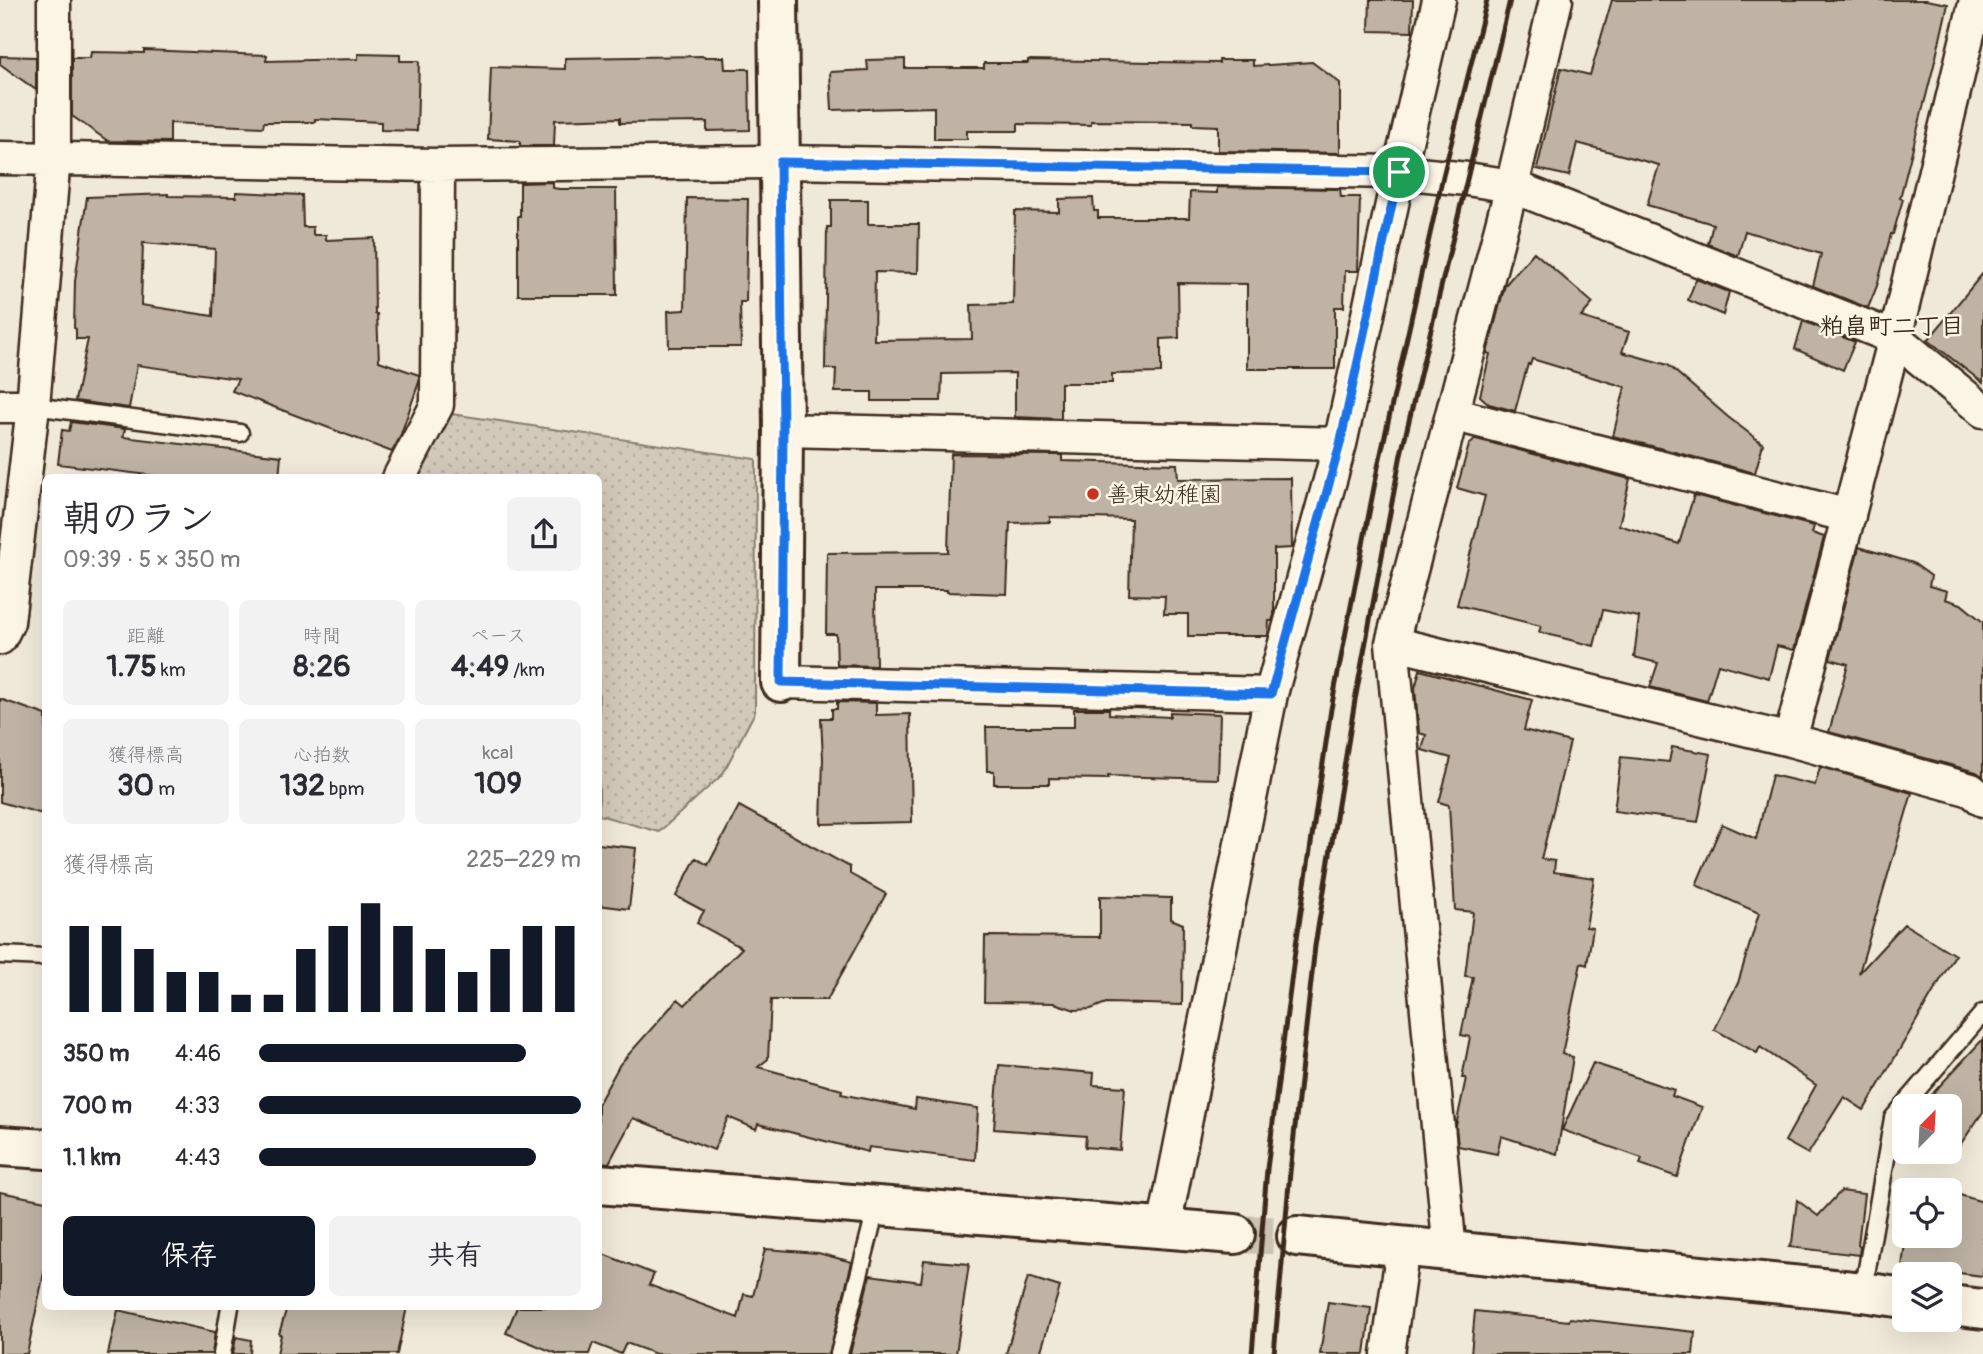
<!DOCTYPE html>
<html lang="ja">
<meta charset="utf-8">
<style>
body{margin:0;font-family:Pangolin,"Klee One",sans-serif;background:#f2f2f3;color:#2b2b33;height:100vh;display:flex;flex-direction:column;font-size:26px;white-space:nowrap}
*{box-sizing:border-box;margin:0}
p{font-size:23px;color:#7c7c81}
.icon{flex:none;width:38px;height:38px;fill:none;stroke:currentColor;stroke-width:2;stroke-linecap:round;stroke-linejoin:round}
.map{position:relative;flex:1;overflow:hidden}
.panel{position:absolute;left:42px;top:474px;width:560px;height:836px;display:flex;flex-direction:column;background:#fff;border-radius:10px;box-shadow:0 7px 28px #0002}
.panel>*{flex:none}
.needle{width:46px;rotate:24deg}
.tools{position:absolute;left:1892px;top:1094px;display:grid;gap:14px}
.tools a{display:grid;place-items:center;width:70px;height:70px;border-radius:10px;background:#fff;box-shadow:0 7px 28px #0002;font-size:35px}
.pin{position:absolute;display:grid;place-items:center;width:60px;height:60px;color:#fff;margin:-30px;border:4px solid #fff;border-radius:50%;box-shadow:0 2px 7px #0007}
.round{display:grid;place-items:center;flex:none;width:74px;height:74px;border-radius:10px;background:#f2f2f3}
.head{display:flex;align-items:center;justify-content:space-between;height:119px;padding:0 21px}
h1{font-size:38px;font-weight:700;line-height:52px}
.stats{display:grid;grid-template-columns:repeat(3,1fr);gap:10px;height:119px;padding:7px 21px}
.stats div{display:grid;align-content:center;border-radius:10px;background:#f2f2f3;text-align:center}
.stats b{font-size:30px;font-weight:700}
.stats small{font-size:19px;font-weight:400}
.stats p{font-size:19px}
.chart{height:196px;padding:14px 21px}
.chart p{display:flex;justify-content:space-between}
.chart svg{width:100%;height:126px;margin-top:7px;stroke:#111827;stroke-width:6}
.primary-button{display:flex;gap:14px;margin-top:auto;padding:14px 21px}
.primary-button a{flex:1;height:80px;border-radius:10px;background:#111827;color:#fff;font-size:28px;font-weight:700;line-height:80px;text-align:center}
.primary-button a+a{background:#f2f2f3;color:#2b2b33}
ul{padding:0 21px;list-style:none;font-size:23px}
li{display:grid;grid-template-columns:112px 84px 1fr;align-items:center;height:52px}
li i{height:18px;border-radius:9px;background:#111827}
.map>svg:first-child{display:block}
.park{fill:url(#park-dots);stroke:#867a6c;stroke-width:2}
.building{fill:#beb3a4;stroke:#3b2a1e;stroke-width:2;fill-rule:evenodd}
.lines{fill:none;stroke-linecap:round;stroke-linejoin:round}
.tertiary-tunnel{stroke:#ccc3b4;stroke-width:38;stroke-dasharray:38 19;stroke-linecap:butt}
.service-casing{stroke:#3b2a1e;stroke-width:21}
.minor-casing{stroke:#3b2a1e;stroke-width:37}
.tertiary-casing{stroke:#3b2a1e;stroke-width:44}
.service{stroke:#fcf5e5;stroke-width:16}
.minor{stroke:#fcf5e5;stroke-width:32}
.tertiary{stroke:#fcf5e5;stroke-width:38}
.rail{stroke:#3b2a1e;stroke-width:5}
.route-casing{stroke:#fff;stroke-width:14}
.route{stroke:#1a73e8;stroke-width:9}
.poi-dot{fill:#c8321e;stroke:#fcf5e5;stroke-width:2.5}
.labels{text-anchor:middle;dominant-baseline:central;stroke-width:5;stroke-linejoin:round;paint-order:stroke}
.poi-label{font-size:23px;fill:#3b2a1e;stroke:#fcf5e5;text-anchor:start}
.neighbourhood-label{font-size:24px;font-weight:bold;fill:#3b2a1e;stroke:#fcf5e5}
</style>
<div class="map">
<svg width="1983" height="1354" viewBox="0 0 1983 1354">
<defs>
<pattern id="park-dots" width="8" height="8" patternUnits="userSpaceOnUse" patternTransform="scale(1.75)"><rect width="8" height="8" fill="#d2c9ba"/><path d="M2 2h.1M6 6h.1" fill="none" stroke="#b5ad9f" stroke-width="1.8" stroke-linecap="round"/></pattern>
</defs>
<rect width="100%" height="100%" fill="#f0e9d9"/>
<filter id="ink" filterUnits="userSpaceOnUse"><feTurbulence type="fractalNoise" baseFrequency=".0143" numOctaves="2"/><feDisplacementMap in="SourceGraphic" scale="14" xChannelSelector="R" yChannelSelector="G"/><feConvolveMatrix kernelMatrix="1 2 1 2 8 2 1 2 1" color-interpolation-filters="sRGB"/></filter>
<g filter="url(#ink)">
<path class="park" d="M431 411 756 459 755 712 722 775 659 832 599 815 598 478H418Z"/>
<path class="building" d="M1370 0H1413L1412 32 1369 31Z
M1612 0H1926L1948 4 1936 57 1900 198 1903 199 1893 234H1891L1877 286 1868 308 1813 286 1821 254 1745 231 1738 256 1708 244 1713 224 1647 205 1659 165 1577 143 1569 176 1537 169 1561 68 1590 75Z
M144 50 267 55 266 61 358 59V54L400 55V61H419L417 131 381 130V122L315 119V122H264L263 127 170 123V142L108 141 72 116V58H90L91 52 144 53Z
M0 56 36 57V90L0 64Z
M704 56V57H724L725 69H749L750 130 707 131V122L620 123V118L555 120 554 146H520V141L488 139 491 67 565 69V58Z
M905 59V68H984V63H1028V60L1219 63V60H1253V66L1312 62 1340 83V153L1218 151V126L1192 125V122L1091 121V125L1018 124V131H967V139H934V107L832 110 830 72 868 70 867 60Z
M553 182V188L559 189H616L617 295H518V216H520V183Z
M1217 187 1340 189 1341 197H1360L1358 271H1345L1344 307H1335V369H1247V284L1178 283 1179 338 1161 339V373L1112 374V383H1061V419L1015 417V373L942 374 941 401H872V392H835L836 369H825L827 227H831V200H868V224H919L918 273 875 272 874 340 972 339 971 305 1013 304 1015 211 1059 212V199L1093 198 1094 211H1098V218H1189L1190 192 1217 193Z
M236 192 302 195 303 227H313V235H326V240L374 238 375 314H377L379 361 419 375V382L400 437 392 452 232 391 238 379 137 365 129 408 75 401 88 339H76V329L74 328 75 281 87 197 168 194V196L236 197ZM143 243 215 249 213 316 141 305Z
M687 198 748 199 746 302H740L741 347H669L668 311 685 310Z
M1534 252 1593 303 1581 317 1629 332 1622 352 1668 365 1728 417 1763 444 1755 473 1613 436 1625 387 1532 359 1530 365 1528 364 1515 411 1489 404 1480 396 1490 354 1487 353 1505 285Z
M1983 273V383L1928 340Z
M1696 279 1729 292 1723 315 1688 300Z
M1803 321 1855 342 1843 370 1795 349Z
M71 422 125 429 123 437 281 456 279 478H173L58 464 62 430 69 431Z
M1476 439 1630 479 1619 525 1679 544 1694 495 1814 526 1812 533 1824 537 1794 650 1777 646 1769 678 1718 664 1707 701 1650 687 1658 663 1634 657 1639 617 1603 610 1594 646 1539 632 1541 626 1457 605 1485 496 1457 488 1469 445Z
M951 454 1062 455V461L1177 464 1178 479 1291 478 1292 548 1274 549V615L1272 621H1269L1268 636H1188V614H1164L1165 596 1129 595 1131 519 1050 517V522L1010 523 1007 594 947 592V590H875L876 666 837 665 836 634H826L827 553 948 552Z
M1859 547 1913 563 1931 576 1929 586 1947 591 1945 599 1961 604 1983 622V776L1976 772 1829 732 1848 664 1830 659Z
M1420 670 1532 700 1524 730 1570 742 1541 859 1555 861 1554 872 1594 878 1586 927 1593 928 1587 965 1581 963 1562 1054 1573 1057 1557 1154 1501 1136 1497 1154 1458 1146 1456 1126 1466 1078H1462L1470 1037 1461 1035 1473 977 1465 976 1473 912 1455 910 1449 805 1439 802 1451 758 1422 750 1426 735 1419 733 1415 688Z
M0 699 46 715V815L0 802Z
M837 702 876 703V715L910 714 912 822 821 824 823 759 821 718H832V709H837Z
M1074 709H1109V714L1170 717V712L1220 714 1218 779 1108 776V779L1049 778V784H994V771H987L986 727H1074Z
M1672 747 1711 754 1698 822 1614 811 1621 757 1669 762Z
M1820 767 1912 793 1859 973 1904 924 1955 955 1864 1110 1844 1097 1808 1154 1785 1141 1816 1085 1760 1047 1757 1053 1714 1029 1738 983 1759 913 1696 885 1722 824 1756 839 1772 775 1815 785Z
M739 806 850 867V874L886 894 827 1000H771L768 1059 758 1067 842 1090 841 1094 915 1109 916 1099 978 1108 975 1160 869 1147 868 1152 758 1124 756 1129 728 1117 714 1150 633 1118 609 1163 598 1162V1104L620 1064 678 999 685 1005 742 948 697 923 704 911 676 896 696 858 708 865Z
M598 844 636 848 629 909 598 905Z
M1100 896 1171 898V919L1183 924 1182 1005 1106 1003 1091 1009 1075 1010 1054 1003 984 1002 985 936 1100 937Z
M1983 1039V1112L1950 1159V1106H1921Z
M1593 1063 1674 1090 1672 1096 1702 1107 1677 1177 1640 1164 1642 1158 1562 1130Z
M999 1065 1094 1073 1093 1085 1125 1087 1120 1150 1085 1147 1086 1136 994 1129Z
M1841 1191 1864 1194 1858 1245 1860 1247 1859 1255 1789 1247 1792 1243 1797 1200 1818 1216Z
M0 1192 46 1201V1263L27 1354H0Z
M1950 1192 1983 1202V1276L1902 1266 1906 1236H1950Z
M765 1249 818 1253 852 1262 829 1354H656L626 1343 621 1354 593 1343 589 1354H558L506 1333 517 1307H598V1252L654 1274 649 1285 738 1318 744 1294 753 1296Z
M924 1260 969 1264 956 1354H850L870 1275 921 1282Z
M1028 1277 1060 1287 1040 1354H1006Z
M1328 1302 1371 1308 1365 1354H1320Z
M287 1307H407L397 1354H277L281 1335 279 1334Z
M118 1310 215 1332 212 1354H108Z
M1475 1311 1569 1321 1570 1318 1695 1332 1693 1354H1471Z
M236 1337 251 1340 250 1354H233Z"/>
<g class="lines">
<path class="tertiary-tunnel" d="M1235 1234 1297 1236"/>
<defs>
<path id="service" d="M33 406 240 433
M0 955 46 957
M1863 1292 1893 1118 1983 1013
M222 1354 230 1307
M839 1354 877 1205"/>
<path id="minor" d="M0 158 438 165 780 162 1399 172 1467 179 1512 186 1895 338 1983 411
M0 406H33
M1452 414 1849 516
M783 430 1340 444
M399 478 437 405 438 165
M0 638 8 622 33 406 54 157V0
M1392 643 1790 740 1971 790 1983 800
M781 682 1271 694
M1790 740 1895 338 1976 0
M1164 1228 1271 694 1340 444 1399 172 1439 0
M1450 1252 1392 643 1512 186 1556 0
M1388 1354 1403 1247"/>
<path id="tertiary" d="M778 0 783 430 781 682
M0 1146 46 1149
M598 1184 1235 1234
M1297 1236 1863 1292 1904 1298
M1950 1305 1983 1309"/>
</defs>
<use href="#service" class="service-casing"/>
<use href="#minor" class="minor-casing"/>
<use href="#tertiary" class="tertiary-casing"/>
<use href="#service" class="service"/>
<use href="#minor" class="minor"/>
<use href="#tertiary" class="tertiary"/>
<path class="rail" d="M1252 1354 1267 1169 1294 958 1331 709 1378 467 1443 176 1487 0
M1274 1354 1290 1172 1315 946 1355 700 1401 454 1510 0"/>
</g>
</g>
<g class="lines" filter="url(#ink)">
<defs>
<path id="route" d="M780 162 1399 172 1340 444 1271 694 781 682 783 430Z"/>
</defs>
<use href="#route" class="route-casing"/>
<use href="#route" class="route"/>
</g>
<circle class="poi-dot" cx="1093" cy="494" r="7"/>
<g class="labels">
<g class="poi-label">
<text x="1107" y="494">善東幼稚園</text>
</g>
<g class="neighbourhood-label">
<text x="1892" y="326">粕畠町二丁目</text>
</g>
</g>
</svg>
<div class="tools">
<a><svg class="needle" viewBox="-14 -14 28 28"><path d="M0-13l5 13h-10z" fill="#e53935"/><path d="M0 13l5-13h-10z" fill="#7c7c81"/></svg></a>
<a><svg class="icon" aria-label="locate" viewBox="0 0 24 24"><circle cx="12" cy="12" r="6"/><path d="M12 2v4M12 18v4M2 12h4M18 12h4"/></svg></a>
<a><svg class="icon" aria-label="layers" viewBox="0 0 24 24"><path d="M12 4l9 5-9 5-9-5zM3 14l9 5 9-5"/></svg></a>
</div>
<div class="pin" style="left:1399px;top:172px;background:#1e9e55"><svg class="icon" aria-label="arrive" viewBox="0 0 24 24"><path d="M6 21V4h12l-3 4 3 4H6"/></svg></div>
<section class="panel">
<div class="head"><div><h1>朝のラン</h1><p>09:39 · 5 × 350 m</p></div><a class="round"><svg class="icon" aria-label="share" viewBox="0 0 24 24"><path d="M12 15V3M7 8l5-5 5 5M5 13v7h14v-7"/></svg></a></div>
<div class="stats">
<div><p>距離</p><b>1.75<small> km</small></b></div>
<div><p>時間</p><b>8:26</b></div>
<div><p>ペース</p><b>4:49<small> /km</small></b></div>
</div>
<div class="stats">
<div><p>獲得標高</p><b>30<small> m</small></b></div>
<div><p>心拍数</p><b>132<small> bpm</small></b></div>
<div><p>kcal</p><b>109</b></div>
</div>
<div class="chart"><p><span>獲得標高</span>225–229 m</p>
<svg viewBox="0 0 160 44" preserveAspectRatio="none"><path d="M5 44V14M15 44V14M25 44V22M35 44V30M45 44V30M55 44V38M65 44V38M75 44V22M85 44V14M95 44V6M105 44V14M115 44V22M125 44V30M135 44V22M145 44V14M155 44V14"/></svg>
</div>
<ul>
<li><b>350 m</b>4:46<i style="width:83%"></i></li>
<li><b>700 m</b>4:33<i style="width:100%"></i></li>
<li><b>1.1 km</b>4:43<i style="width:86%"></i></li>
</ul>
<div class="primary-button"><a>保存</a><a>共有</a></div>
</section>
</div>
